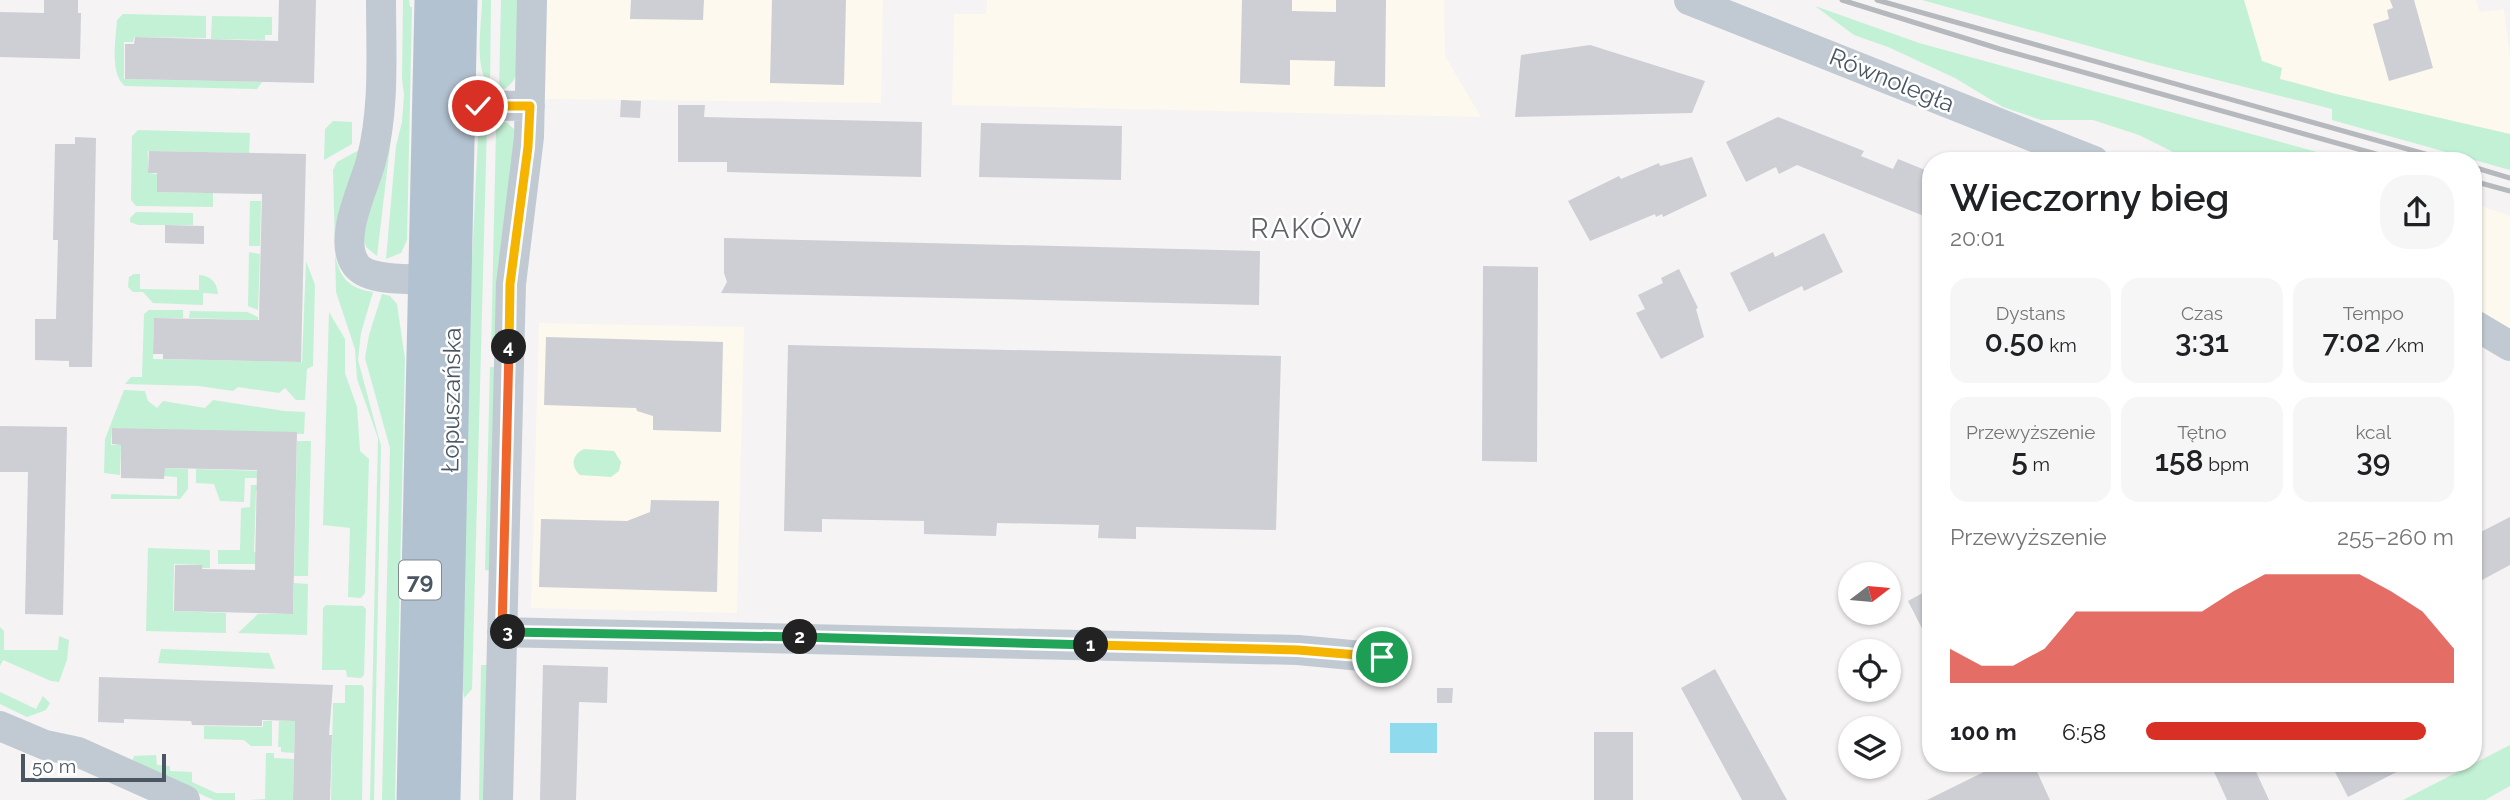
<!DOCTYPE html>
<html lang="pl">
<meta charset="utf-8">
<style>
body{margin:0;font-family:Raleway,sans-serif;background:#f6f6f6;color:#202124;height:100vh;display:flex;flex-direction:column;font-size:26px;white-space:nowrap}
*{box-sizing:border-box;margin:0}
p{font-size:23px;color:#757577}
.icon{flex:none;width:38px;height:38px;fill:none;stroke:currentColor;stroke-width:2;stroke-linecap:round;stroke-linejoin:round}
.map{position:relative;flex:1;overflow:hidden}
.details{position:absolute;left:1922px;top:152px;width:560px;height:620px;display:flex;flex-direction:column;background:#fff;border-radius:28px;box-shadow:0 2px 5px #0004}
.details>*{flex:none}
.needle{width:46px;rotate:74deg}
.controls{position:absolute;left:1838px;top:562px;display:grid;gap:14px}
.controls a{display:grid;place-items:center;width:63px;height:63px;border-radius:50%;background:#fff;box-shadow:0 2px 5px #0004;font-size:35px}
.scale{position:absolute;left:21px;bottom:18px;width:145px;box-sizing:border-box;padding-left:7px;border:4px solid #4a5661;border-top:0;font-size:19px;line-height:24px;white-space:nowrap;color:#4a5661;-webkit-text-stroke:5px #fff;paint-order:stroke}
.pin{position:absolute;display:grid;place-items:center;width:60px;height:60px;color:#fff;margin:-30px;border:4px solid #fff;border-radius:50%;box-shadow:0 2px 7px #0007}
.km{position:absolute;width:35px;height:35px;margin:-18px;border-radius:50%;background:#222;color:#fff;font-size:19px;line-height:35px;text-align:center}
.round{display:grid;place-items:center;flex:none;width:74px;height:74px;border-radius:28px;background:#f6f6f6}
.headline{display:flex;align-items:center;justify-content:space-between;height:119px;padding:0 28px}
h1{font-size:38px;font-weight:600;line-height:52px}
.stats{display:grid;grid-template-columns:repeat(3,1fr);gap:10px;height:119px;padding:7px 28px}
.stats div{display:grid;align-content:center;border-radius:18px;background:#f6f6f6;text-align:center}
.stats b{font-size:30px;font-weight:600}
.stats small{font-size:19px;font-weight:400}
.stats p{font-size:19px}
.chart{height:196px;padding:14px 28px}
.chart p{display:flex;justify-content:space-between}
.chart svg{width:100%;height:126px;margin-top:7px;fill:#d93025;opacity:.7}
ul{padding:0 28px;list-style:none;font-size:23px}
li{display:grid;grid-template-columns:112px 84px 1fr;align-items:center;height:52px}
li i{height:18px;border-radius:9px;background:#d93025}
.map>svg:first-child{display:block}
.commercial{fill:#fdf9ef}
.green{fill:#c3f1d5}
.water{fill:#90daee}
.building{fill:#cdcfd5}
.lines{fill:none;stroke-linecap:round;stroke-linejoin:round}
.minor{stroke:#c1cad2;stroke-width:30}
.major{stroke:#b3c2d1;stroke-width:37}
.rail{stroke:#b5b8bd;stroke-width:5}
.split-1-casing{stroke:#fff;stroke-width:14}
.split-2-casing{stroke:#fff;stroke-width:14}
.split-3-casing{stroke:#fff;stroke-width:14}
.split-4-casing{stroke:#fff;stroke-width:14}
.split-5-casing{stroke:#fff;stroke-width:14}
.split-1{stroke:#f5b400;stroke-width:9}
.split-2{stroke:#22a559;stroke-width:9}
.split-3{stroke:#22a559;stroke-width:9}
.split-4{stroke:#f0652b;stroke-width:9}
.split-5{stroke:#f5b400;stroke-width:9}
.labels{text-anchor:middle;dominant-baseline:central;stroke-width:5;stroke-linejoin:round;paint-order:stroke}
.shield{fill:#fff;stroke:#808990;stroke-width:2}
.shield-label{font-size:23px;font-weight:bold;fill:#4a5661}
.street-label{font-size:24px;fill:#4a5661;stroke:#fff}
.quarter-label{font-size:28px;letter-spacing:2px;fill:#5f6368;stroke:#fff}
</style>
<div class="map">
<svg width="2510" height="800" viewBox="0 0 2510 800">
<rect width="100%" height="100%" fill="#f5f3f3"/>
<path class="commercial" d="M547 0H883L881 103 545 99Z
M987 0H1444L1445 56 1481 117 952 105 954 14H986Z
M2010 0H2476L2480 12 2504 9 2510 57V134L2336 94 2279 78 2282 68 2160 30Z
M2473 203 2510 216V339L2473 318Z
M539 323 744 327 737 613 531 608Z"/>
<path class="green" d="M403 0H409L410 7H412L407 240 401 253 386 259 396 146 402 122 404 94 402 79Z
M482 0H491L490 86C473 69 482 23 482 0Z
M501 0H521C520 25 530 83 499 91Z
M1922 0H2244L2262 61 2282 68 2280 79 2336 94 2510 134V170L2332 120V109L2154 64Z
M1815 6 1919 43 2350 161H2191L2139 135 2093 120H2041L2003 107 1955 78 1888 47 1854 35Z
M123 14 206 16V38L134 37 133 42H124V79L262 82 257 89 125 86C109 74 116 38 117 20Z
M212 16 272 17V35H265V40L211 39Z
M394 112 377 256 366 247 363 237Z
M499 120 506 122 516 131 498 355 491 352 496 131Z
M333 121 352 122V144L324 160 325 129Z
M487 124 472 689 464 698 460 668 467 364 478 136Z
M138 130 250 133 249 153 148 151V173L157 174V192L213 193V207L136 206 131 200 132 136Z
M363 148 337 235 335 247 333 170 337 162Z
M250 201H261L260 246H249Z
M136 212 193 213V225H138L130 222V218Z
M249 252 260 254 258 310 248 306Z
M335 254C339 277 349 289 373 292L361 333 358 360 381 446 374 800H370L378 438 357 379 355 349 336 292Z
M306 261 315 285 313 366 307 369 305 400H296L285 388 279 393 238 387 233 391 199 386 125 384 131 377H142L144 314 149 310H183V318H154L153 359 302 362Z
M134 274H140V289L199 290V275C211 276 217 282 218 294L203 293V305L153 303 143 292H133L128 287 129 277Z
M382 294 390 296 397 304 405 359 395 800H382L390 448 365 358 369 335Z
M190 311 247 312 258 317V320L189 318Z
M329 312 345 339V373L357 407 360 451 369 459 365 593 361 598 348 597 350 528 323 525Z
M490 367H497L492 571 485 570Z
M124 390 145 391 148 401 157 408 163 401 205 408 213 400 284 411 305 412 304 434 112 428 111 445H121L120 475 104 473 105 439Z
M297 441H311L308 576H294Z
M584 449 614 451 621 462 619 471 611 477 580 475C570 467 572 454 584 449Z
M164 468 188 469V489L180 499H111V494L177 496V477L164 476Z
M196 469 261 471V478H245L244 502 220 501 214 484 196 483Z
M251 485H261L256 491 254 552 259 553V564H218V550H240L241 508 250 507Z
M148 548 210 550V568H203L202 565 174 564 173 611 226 613V633L146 631Z
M294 583 308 584 307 635 238 633 258 614H293Z
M326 605 363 606 366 609 364 675 361 678 347 677 346 670H322L323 608Z
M0 627 4 631V650H58L59 636 69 640 67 660 59 682 51 681 3 660 0 666Z
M161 649 269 653 275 669 158 663Z
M481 665H492L489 800H479Z
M345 685H362L364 688 362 800H331L333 703H345Z
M0 692 36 709 43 696 50 703 46 710 27 717 0 704Z
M263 721H272V746H251L244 740 204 739V726L263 727Z
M279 721H295L294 753 281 752V747H278Z
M2510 745V786L2485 800H2403Z
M266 753H274V758L294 759 293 800H250L265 799Z
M156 755 157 765 170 766V771L192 772V782L216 793H235V800H214L131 764 134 756Z"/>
<path class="water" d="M1390 723H1437V753H1390Z"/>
<path class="building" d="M44 0H78V13H81L80 59 0 57V12L44 13Z
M279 0H316L314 83 125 79V44H134L135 37 278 41Z
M631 0H704L703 20 630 19Z
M772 0H846L844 85 770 83Z
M1242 0H1292V11L1336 12V0H1386L1385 87 1334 86 1335 61 1290 60V85L1240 83Z
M2390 0H2414L2433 68 2389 81 2373 24 2389 19 2387 10 2393 8Z
M1590 45 1705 81 1692 113 1515 117 1521 55Z
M621 100 641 101 640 118 620 117Z
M678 105H705L704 117 922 122 921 177 727 172V162H678Z
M1778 117 1864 151 1861 156 1893 169 1898 159 1930 172V201L1924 216 1797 165 1779 174 1776 167 1746 182 1726 142Z
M981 123 1122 126 1121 180 979 177Z
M75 137 96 138 92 367H69V361L35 360V319H56L58 240H53L55 144H75Z
M149 151 306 154 301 362 163 359V354H153L154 318 259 320 262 194 157 192V173H148Z
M1692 157 1707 196 1663 217 1662 214 1656 217 1655 214 1590 241 1568 201 1619 176 1621 179 1659 163 1660 166Z
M165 225 204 226V244L165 243Z
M1824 233 1843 272 1804 291 1802 286 1749 312 1730 273 1773 252 1775 257Z
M724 238 1260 251 1259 305 721 293 727 282 724 273Z
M1483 266 1538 267 1537 462 1482 461Z
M1679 269 1698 308 1696 309 1704 337 1661 359 1636 313 1645 309 1638 295 1663 283 1661 278Z
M546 337 723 342 721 432 653 430V416L637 411 636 408 544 405Z
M788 345 1281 356 1276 530 1136 527V539L1098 538 1099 525 997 523 996 536 924 534V521L822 519V532L784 531Z
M0 426 67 427 63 615 25 614 28 472H0Z
M112 428 297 432 293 614 174 611 175 565H203L202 569 255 570 257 470 165 468 164 479 121 478V445L112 444Z
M651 500 719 501 717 592 539 587 541 519 627 521 650 512Z
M2510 517V565L2482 580 2479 574 2473 578V536Z
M1930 589V644L1908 601Z
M543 665 608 667 607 703 579 702 576 800H540Z
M1715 669 1787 800H1742L1681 688Z
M99 677 333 685 329 735H332L330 800H293L295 721 262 720V726L192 725 191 721 124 719V723L98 722Z
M1437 688H1453L1452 703H1437Z
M1594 732H1633V800H1594Z
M2002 763H2033L2050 800H1927Z
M2210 763H2252L2269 800H2227Z
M2340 763H2414L2348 797 2335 772 2343 768Z"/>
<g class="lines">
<path class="minor" d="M381 0C381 53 385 109 371 161 364 188 337 239 356 265 369 282 408 278 428 280
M1689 0 2094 161
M458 105 530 106
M2473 324 2510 346
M502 632 1298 650 1383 658
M0 726 45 745 78 752 185 800
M498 800 511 284 529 137 532 0"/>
<path class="major" d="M415 800 433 0
M442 800 459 0"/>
<path class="rail" d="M1842 0 2000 49 2401 161
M1877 0 2450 161
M2473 167 2510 178
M2473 181 2510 191"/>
</g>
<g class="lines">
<defs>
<path id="split-1" d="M1091 645 1298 650 1382 657"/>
<path id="split-2" d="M800 637 1091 645"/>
<path id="split-3" d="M508 632 800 637"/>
<path id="split-4" d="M508 632H502L509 347"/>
<path id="split-5" d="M478 106H530L528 147 510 284 509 347"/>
</defs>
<use href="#split-1" class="split-1-casing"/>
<use href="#split-2" class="split-2-casing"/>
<use href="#split-3" class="split-3-casing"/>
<use href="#split-4" class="split-4-casing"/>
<use href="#split-5" class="split-5-casing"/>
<use href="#split-1" class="split-1"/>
<use href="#split-2" class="split-2"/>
<use href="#split-3" class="split-3"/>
<use href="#split-4" class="split-4"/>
<use href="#split-5" class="split-5"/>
</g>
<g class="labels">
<rect class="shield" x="399" y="560.5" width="42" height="39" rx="5"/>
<g class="shield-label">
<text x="420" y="580">79</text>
</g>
<g class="street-label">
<text transform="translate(1892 80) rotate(22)">Równoległa</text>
<text transform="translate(451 400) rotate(-89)">Łopuszańska</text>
</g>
<g class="quarter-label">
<text x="1307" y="228">RAKÓW</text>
</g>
</g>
</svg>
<div class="controls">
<a><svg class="needle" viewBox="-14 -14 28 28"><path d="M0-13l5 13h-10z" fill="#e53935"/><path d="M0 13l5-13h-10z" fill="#757577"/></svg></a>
<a><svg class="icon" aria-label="locate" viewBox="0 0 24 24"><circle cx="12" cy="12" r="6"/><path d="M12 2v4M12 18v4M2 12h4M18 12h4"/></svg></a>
<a><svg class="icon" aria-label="layers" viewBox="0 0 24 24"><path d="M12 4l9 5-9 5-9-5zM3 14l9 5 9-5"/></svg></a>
</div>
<div class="scale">50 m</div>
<div class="pin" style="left:1382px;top:657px;background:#1e9e55"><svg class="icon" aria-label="arrive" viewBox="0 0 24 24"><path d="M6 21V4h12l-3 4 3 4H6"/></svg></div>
<div class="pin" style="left:478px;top:106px;background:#d93025"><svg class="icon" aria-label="check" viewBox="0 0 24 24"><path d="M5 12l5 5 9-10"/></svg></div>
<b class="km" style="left:1091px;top:645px">1</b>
<b class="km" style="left:800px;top:637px">2</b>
<b class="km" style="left:508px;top:632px">3</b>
<b class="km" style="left:509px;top:347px">4</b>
<section class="details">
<div class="headline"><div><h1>Wieczorny bieg</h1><p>20:01</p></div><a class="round"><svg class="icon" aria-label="share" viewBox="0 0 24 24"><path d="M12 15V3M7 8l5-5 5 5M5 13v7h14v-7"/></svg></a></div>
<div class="stats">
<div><p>Dystans</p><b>0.50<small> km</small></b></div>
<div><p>Czas</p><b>3:31</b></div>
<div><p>Tempo</p><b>7:02<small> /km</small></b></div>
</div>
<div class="stats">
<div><p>Przewyższenie</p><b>5<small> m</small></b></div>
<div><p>Tętno</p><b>158<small> bpm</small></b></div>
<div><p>kcal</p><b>39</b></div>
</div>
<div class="chart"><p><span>Przewyższenie</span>255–260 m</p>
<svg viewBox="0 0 160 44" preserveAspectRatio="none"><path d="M0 44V32L10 38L20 38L30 32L40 19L50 19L60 19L70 19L80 19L90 12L100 6L110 6L120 6L130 6L140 12L150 19L160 32V44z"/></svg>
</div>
<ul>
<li><b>100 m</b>6:58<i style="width:91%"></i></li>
</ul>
</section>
</div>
